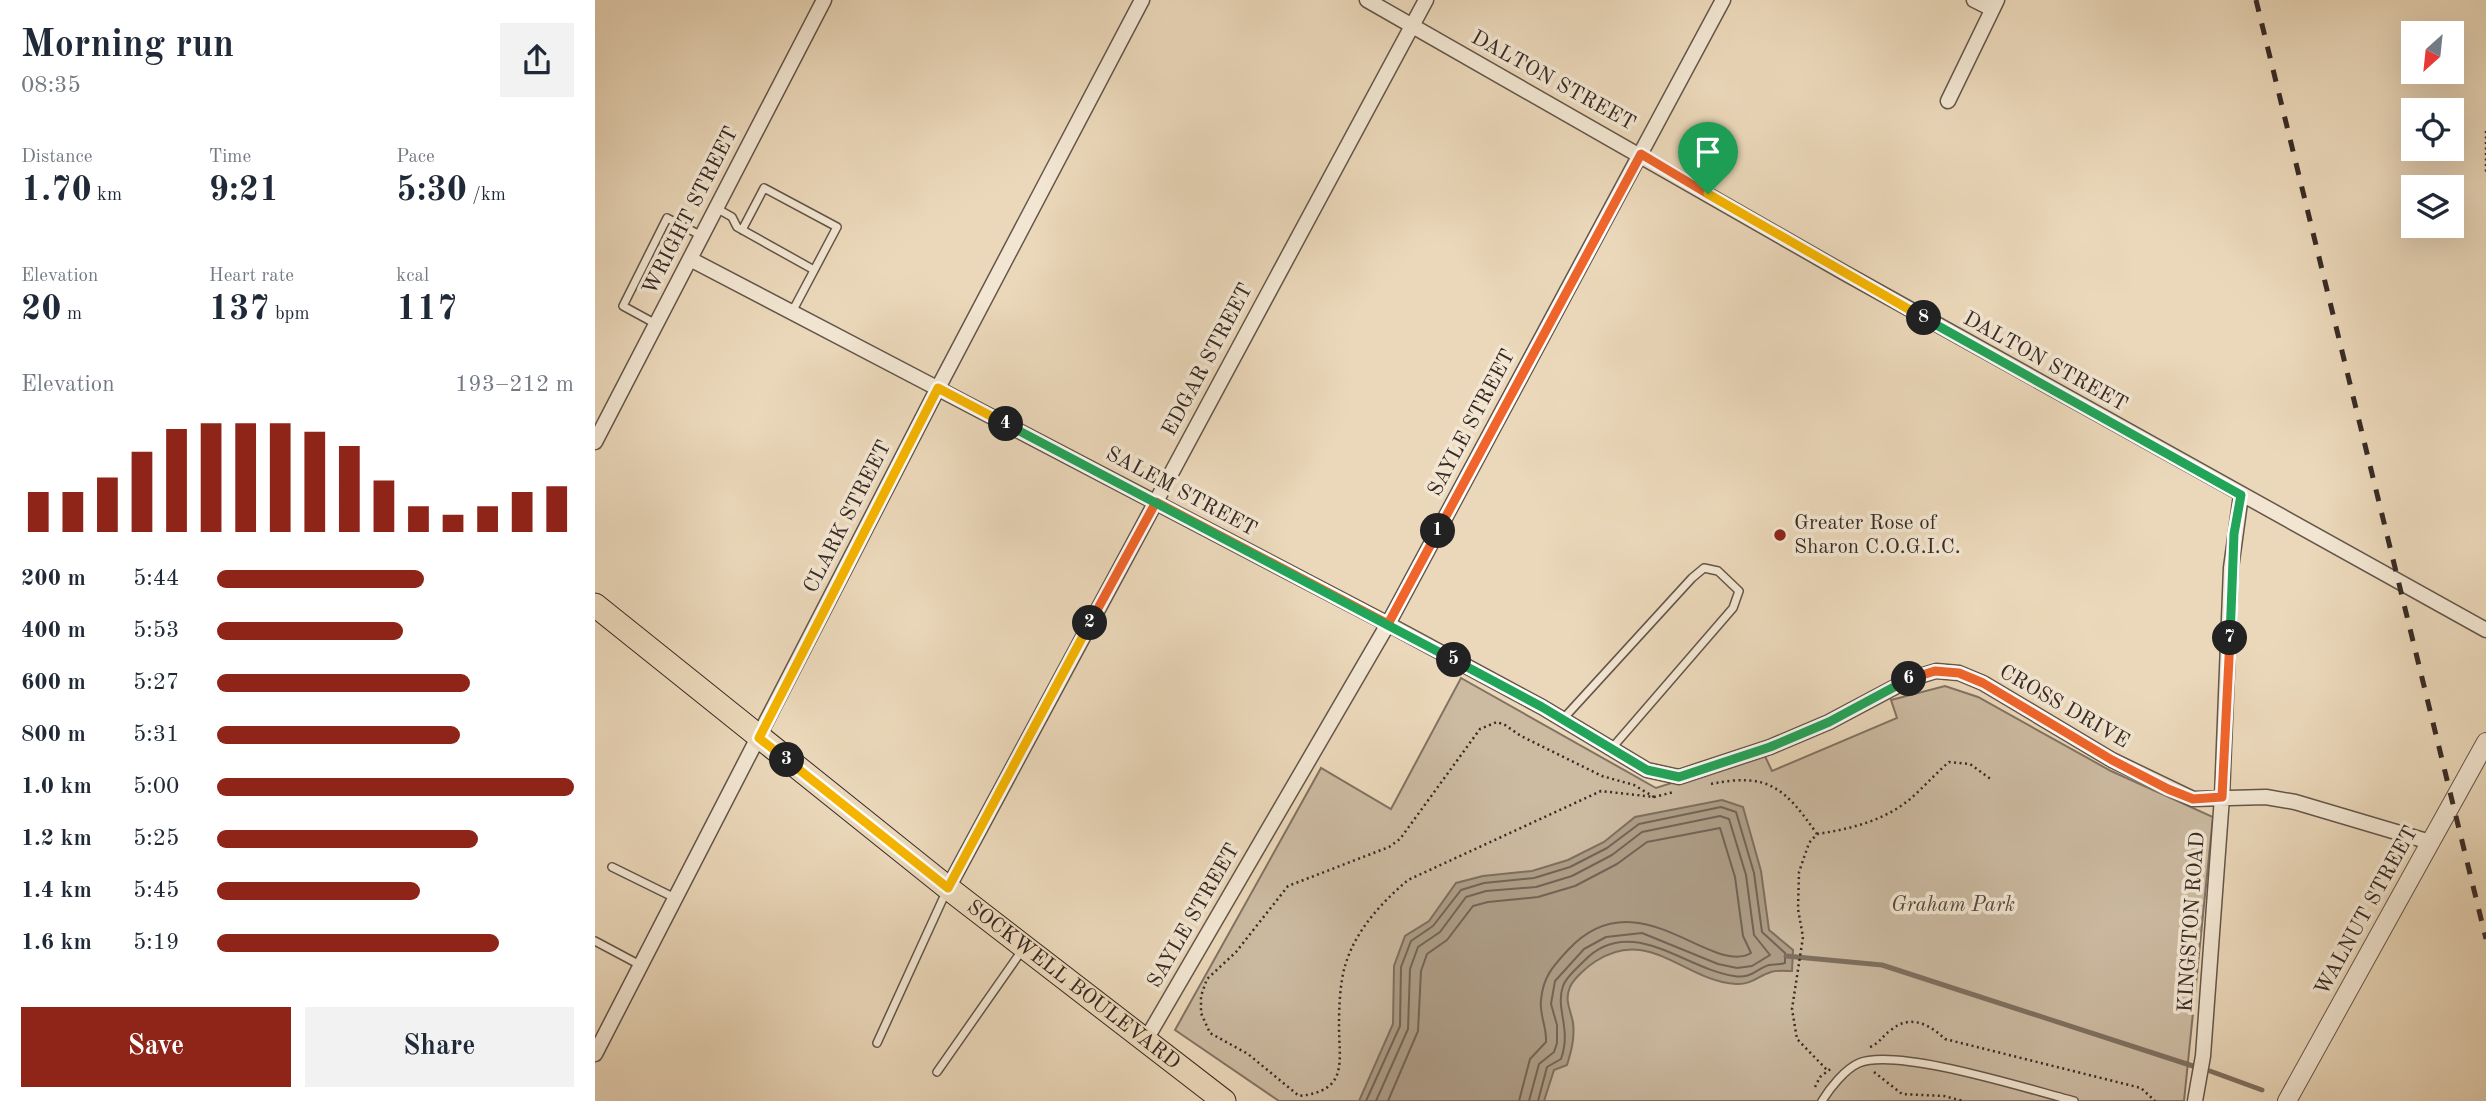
<!DOCTYPE html>
<meta charset="utf-8">
<style>
body{margin:0;font-family:"Old Standard TT",serif;background:#f2f2f3;color:#1f2937;height:100vh;display:flex;flex-direction:column;font-size:26px;white-space:nowrap}
*{box-sizing:border-box;margin:0}
p{font-size:23px;color:#747a83}
.icon{flex:none;width:38px;height:38px;fill:none;stroke:currentColor;stroke-width:2;stroke-linecap:round;stroke-linejoin:round}
.map{position:relative;flex:1;overflow:hidden}
.side{display:flex;flex-direction:column;background:#fff;width:595px}
.side>*{flex:none}
.needle{width:46px;rotate:207deg}
.controls{position:absolute;left:1806px;top:21px;display:grid;gap:14px}
.controls a{display:grid;place-items:center;width:63px;height:63px;border-radius:0px;background:#fff;box-shadow:0 7px 28px #0002;font-size:35px}
.pin{position:absolute;display:grid;place-items:center;width:60px;height:60px;color:#fff;margin:-72px -30px;border-radius:50% 50% 50% 0;rotate:-45deg;box-shadow:0 0 7px #0007}
.pin .icon{rotate:45deg}
.km{position:absolute;width:35px;height:35px;margin:-18px;border-radius:50%;background:#222;color:#fff;font-size:19px;line-height:35px;text-align:center}
.round{display:grid;place-items:center;flex:none;width:74px;height:74px;border-radius:0px;background:#f2f2f3}
.headline{display:flex;align-items:center;justify-content:space-between;height:119px;padding:0 21px}
h1{font-size:38px;font-weight:600;line-height:52px}
.figures{display:grid;grid-template-columns:repeat(3,1fr);gap:10px;height:119px;padding:7px 21px}
.figures div{display:grid;align-content:center}
.figures b{font-size:35px;font-weight:600}
.figures small{font-size:19px;font-weight:400}
.figures p{font-size:19px}
.chart{height:196px;padding:14px 21px}
.chart p{display:flex;justify-content:space-between}
.chart svg{width:100%;height:126px;margin-top:7px;stroke:#8f2418;stroke-width:6}
.action{display:flex;gap:14px;margin-top:auto;padding:14px 21px}
.action a{flex:1;height:80px;border-radius:0px;background:#8f2418;color:#fff;font-size:28px;font-weight:600;line-height:80px;text-align:center}
.action a+a{background:#f2f2f3;color:#1f2937}
ul{padding:0 21px;list-style:none;font-size:23px}
li{display:grid;grid-template-columns:112px 84px 1fr;align-items:center;height:52px}
li i{height:18px;border-radius:9px;background:#8f2418}
main{display:flex;flex:1;min-height:0}
.map>svg:first-child{display:block}
.green{fill:#ccbaa1;stroke:#827263;stroke-width:2}
.water{fill:#ae9d87;stroke:#7e6f60;stroke-width:2}
.lines{fill:none;stroke-linecap:round;stroke-linejoin:round}
.shore{stroke:#726456;stroke-width:2}
.stream{stroke:#7e6f60;stroke-width:5}
.service-casing{stroke:#64564a;stroke-width:10}
.minor-casing{stroke:#64564a;stroke-width:17}
.tertiary-casing{stroke:#64564a;stroke-width:20}
.primary-casing{stroke:#372a25;stroke-width:25}
.path{stroke:#372a25;stroke-width:2.5;stroke-dasharray:2 3.5;stroke-linecap:butt}
.service{stroke:#f2e6d2;stroke-width:7}
.minor{stroke:#f2e6d2;stroke-width:14}
.tertiary{stroke:#f2e6d2;stroke-width:18}
.primary{stroke:#ebd8ba;stroke-width:23}
.rail{stroke:#372a25;stroke-width:5;stroke-dasharray:12 12;stroke-linecap:butt}
.split-1-casing{stroke:#fff;stroke-width:14}
.split-2-casing{stroke:#fff;stroke-width:14}
.split-3-casing{stroke:#fff;stroke-width:14}
.split-4-casing{stroke:#fff;stroke-width:14}
.split-5-casing{stroke:#fff;stroke-width:14}
.split-6-casing{stroke:#fff;stroke-width:14}
.split-7-casing{stroke:#fff;stroke-width:14}
.split-8-casing{stroke:#fff;stroke-width:14}
.split-9-casing{stroke:#fff;stroke-width:14}
.split-1{stroke:#f0652b;stroke-width:9}
.split-2{stroke:#f0652b;stroke-width:9}
.split-3{stroke:#f5b400;stroke-width:9}
.split-4{stroke:#f5b400;stroke-width:9}
.split-5{stroke:#22a559;stroke-width:9}
.split-6{stroke:#22a559;stroke-width:9}
.split-7{stroke:#f0652b;stroke-width:9}
.split-8{stroke:#22a559;stroke-width:9}
.split-9{stroke:#f5b400;stroke-width:9}
.poi-dot{fill:#8f2418;stroke:#f2e6d2;stroke-width:2.5}
.labels{text-anchor:middle;dominant-baseline:central;stroke-width:7;stroke-linejoin:round;paint-order:stroke}
.street-label{font-size:21px;fill:#372a25;stroke:#f2e6d2}
.poi-label{font-size:21px;fill:#372a25;stroke:#f2e6d2;text-anchor:start}
.park-label{font-size:21px;font-style:italic;fill:#55473e;stroke:#f2e6d2}
</style>
<main>
<section class="side">
<div class="headline"><div><h1>Morning run</h1><p>08:35</p></div><a class="round"><svg class="icon" aria-label="share" viewBox="0 0 24 24"><path d="M12 15V3M7 8l5-5 5 5M5 13v7h14v-7"/></svg></a></div>
<div class="figures">
<div><p>Distance</p><b>1.70<small> km</small></b></div>
<div><p>Time</p><b>9:21</b></div>
<div><p>Pace</p><b>5:30<small> /km</small></b></div>
</div>
<div class="figures">
<div><p>Elevation</p><b>20<small> m</small></b></div>
<div><p>Heart rate</p><b>137<small> bpm</small></b></div>
<div><p>kcal</p><b>117</b></div>
</div>
<div class="chart"><p><span>Elevation</span>193–212 m</p>
<svg viewBox="0 0 160 44" preserveAspectRatio="none"><path d="M5 44V30M15 44V30M25 44V25M35 44V16M45 44V8M55 44V6M65 44V6M75 44V6M85 44V9M95 44V14M105 44V26M115 44V35M125 44V38M135 44V35M145 44V30M155 44V28"/></svg>
</div>
<ul>
<li><b>200 m</b>5:44<i style="width:58%"></i></li>
<li><b>400 m</b>5:53<i style="width:52%"></i></li>
<li><b>600 m</b>5:27<i style="width:71%"></i></li>
<li><b>800 m</b>5:31<i style="width:68%"></i></li>
<li><b>1.0 km</b>5:00<i style="width:100%"></i></li>
<li><b>1.2 km</b>5:25<i style="width:73%"></i></li>
<li><b>1.4 km</b>5:45<i style="width:57%"></i></li>
<li><b>1.6 km</b>5:19<i style="width:79%"></i></li>
</ul>
<div class="action"><a>Save</a><a>Share</a></div>
</section>
<div class="map">
<svg width="1891" height="1101" viewBox="0 0 1891 1101">
<rect width="100%" height="100%" fill="#ebd8ba"/>
<filter id="stains"><feTurbulence type="fractalNoise" baseFrequency=".00286" numOctaves="4"/><feColorMatrix values="0 0 0 0 .2 0 0 0 0 .09 0 0 0 0 .02 0 0 0 .5 -.17"/></filter>
<radialGradient id="worn" r=".72"><stop offset=".6" stop-color="#630" stop-opacity="0"/><stop offset="1" stop-color="#630" stop-opacity=".3"/></radialGradient>
<path class="green" d="M866 678 1061 788 1169 754 1177 771 1302 718 1296 700 1350 686 1383 697 1516 771 1618 817 1589 1101H684L580 1030 726 768 796 809Z"/>
<path class="water" d="M1127 800 1148 807 1166 871 1174 930 1198 950 1197 971C1191 971 1182 970 1176 972 1163 976 1156 985 1141 984 1089 981 1055 926 1001 961 993 966 979 978 975 987 969 1001 976 1010 978 1023 980 1038 976 1052 972 1065L959 1070 949 1101H764L798 1024 799 966 810 936 834 921 861 883 888 876 937 871 973 860 1009 842 1040 817Z"/>
<g class="lines">
<path class="shore" d="M771 1101 805 1026 806 967 816 941 838 926 866 890 889 883 939 878 975 867 1012 848 1044 824 1126 807 1141 812 1159 873 1167 932 1190 953V963C1185 965 1179 964 1174 965 1161 969 1156 979 1139 976 1090 969 1035 913 989 961 982 968 971 977 968 986 960 1010 977 1028 966 1059L952 1067 943 1101
M781 1101 813 1029 815 969 823 947 845 932 871 897 891 891 941 887 977 876 1017 855 1047 832 1125 816 1134 819 1151 875 1159 935 1175 955 1157 966 1142 968 1123 964 1047 933 1011 937 989 949 960 981 956 1004 962 1025V1043L959 1052 944 1064 934 1101
M793 1101 823 1031 826 971 832 954 852 940 878 906 893 902 943 897 980 886 1022 864 1052 842 1125 828 1140 877 1148 936 1156 953C1116 977 1042 875 973 950 958 966 948 977 946 1000 944 1014 952 1027 951 1042L935 1059 924 1101"/>
<path class="stream" d="M1191 956 1287 965 1598 1066
M1615 1071 1667 1090"/>
<defs>
<path id="service" d="M121 208 137 217 142 227 219 270
M147 230 169 188 242 227 197 312
M61 324 28 306 72 218 107 236
M968 719 1097 578 1109 568 1123 571 1144 591 1138 608 1017 748
M17 867 80 898
M0 941 45 965
M282 1043 351 892
M342 1072 428 949
M1227 1101C1235 1088 1250 1069 1264 1063 1302 1047 1436 1090 1479 1101"/>
<path id="minor" d="M772 0 1248 272 1891 630
M1379 0 1397 9
M1353 101 1402 0
M95 259 793 624 947 707 1052 770 1084 777 1175 747 1234 722 1315 679 1341 671 1364 673 1388 683 1517 760 1598 799 1671 797 1700 802 1835 842
M0 442 229 0
M353 888 831 0
M549 1043 793 624 1128 0
M0 1054 343 388 547 0
M1600 1101 1608 1056 1627 797 1636 568 1646 495"/>
<path id="tertiary" d="M1692 1101 1891 742"/>
<g id="primary">
<path id="s1" d="M0 605 353 888 629 1101"/>
</g>
</defs>
<use href="#service" class="service-casing"/>
<use href="#minor" class="minor-casing"/>
<use href="#tertiary" class="tertiary-casing"/>
<use href="#primary" class="primary-casing"/>
<path class="path" d="M1891 131V175
M1116 784C1173 772 1190 788 1222 834L1214 843 1204 872 1203 909 1208 937 1197 1009 1202 1039 1232 1070
M1059 797 1039 785 1007 776 926 736 910 725 902 722 885 729 805 839 794 847 693 886 641 952 612 979 606 996V1013L615 1033 653 1054 704 1096C754 1091 744 1062 744 1025 744 1007 745 983 750 966 760 931 786 903 813 880L1006 791 1059 797 1079 792
M1222 834C1255 829 1288 821 1314 800 1328 788 1340 774 1354 762L1375 764 1397 780
M1275 1047C1285 1043 1287 1036 1296 1030 1315 1014 1334 1024 1350 1039L1546 1088 1560 1101
M1279 1072 1307 1094 1349 1096 1368 1101
M1220 1087 1225 1077 1238 1067"/>
<use href="#service" class="service"/>
<use href="#minor" class="minor"/>
<use href="#tertiary" class="tertiary"/>
<use href="#primary" class="primary"/>
<path class="rail" d="M1661 0 1891 939"/>
</g>
<g class="lines">
<defs>
<path id="split-1" d="M843 531 1046 154 1113 194"/>
<path id="split-2" d="M495 623 561 502 793 624 843 531"/>
<path id="split-3" d="M192 760 353 888 495 623"/>
<path id="split-4" d="M192 760 164 738 343 388 411 424"/>
<path id="split-5" d="M411 424 859 660"/>
<path id="split-6" d="M859 660 947 707 1052 770 1084 777 1175 747 1234 722 1314 679"/>
<path id="split-7" d="M1314 679 1340 671 1364 673 1388 683 1517 760 1573 789 1598 799 1627 797 1635 638"/>
<path id="split-8" d="M1329 318 1646 495 1639 534 1635 638"/>
<path id="split-9" d="M1113 194 1329 318"/>
</defs>
<use href="#split-1" class="split-1-casing"/>
<use href="#split-2" class="split-2-casing"/>
<use href="#split-3" class="split-3-casing"/>
<use href="#split-4" class="split-4-casing"/>
<use href="#split-5" class="split-5-casing"/>
<use href="#split-6" class="split-6-casing"/>
<use href="#split-7" class="split-7-casing"/>
<use href="#split-8" class="split-8-casing"/>
<use href="#split-9" class="split-9-casing"/>
<use href="#split-1" class="split-1"/>
<use href="#split-2" class="split-2"/>
<use href="#split-3" class="split-3"/>
<use href="#split-4" class="split-4"/>
<use href="#split-5" class="split-5"/>
<use href="#split-6" class="split-6"/>
<use href="#split-7" class="split-7"/>
<use href="#split-8" class="split-8"/>
<use href="#split-9" class="split-9"/>
</g>
<circle class="poi-dot" cx="1185" cy="535" r="7"/>
<g class="labels">
<g class="street-label">
<text transform="translate(958 81) rotate(29)">DALTON STREET</text>
<text transform="translate(96 211) rotate(-63)">WRIGHT STREET</text>
<text transform="translate(613 360) rotate(-62)">EDGAR STREET</text>
<text transform="translate(1450 362) rotate(29)">DALTON STREET</text>
<text transform="translate(877 423) rotate(-62)">SAYLE STREET</text>
<text transform="translate(586 492) rotate(28)">SALEM STREET</text>
<text transform="translate(253 517) rotate(-63)">CLARK STREET</text>
<text transform="translate(1469 707) rotate(30)">CROSS DRIVE</text>
<text transform="translate(1772 911) rotate(-61)">WALNUT STREET</text>
<text transform="translate(599 916) rotate(-60)">SAYLE STREET</text>
<text transform="translate(1597 922) rotate(-86)">KINGSTON ROAD</text>
<text stroke="none"><textPath href="#s1" startOffset="611">SOCKWELL BOULEVARD</textPath></text>
</g>
<g class="poi-label">
<text x="1199" y="523">Greater Rose of<tspan x="1199" dy="24">Sharon C.O.G.I.C.</tspan></text>
</g>
<g class="park-label">
<text x="1358" y="905">Graham Park</text>
</g>
</g>
<rect width="100%" height="100%" filter="url(#stains)"/>
<rect width="100%" height="100%" fill="url(#worn)"/>
</svg>
<div class="controls">
<a><svg class="needle" viewBox="-14 -14 28 28"><path d="M0-13l5 13h-10z" fill="#e53935"/><path d="M0 13l5-13h-10z" fill="#747a83"/></svg></a>
<a><svg class="icon" aria-label="locate" viewBox="0 0 24 24"><circle cx="12" cy="12" r="6"/><path d="M12 2v4M12 18v4M2 12h4M18 12h4"/></svg></a>
<a><svg class="icon" aria-label="layers" viewBox="0 0 24 24"><path d="M12 4l9 5-9 5-9-5zM3 14l9 5 9-5"/></svg></a>
</div>
<div class="pin" style="left:1113px;top:194px;background:#1e9e55"><svg class="icon" aria-label="arrive" viewBox="0 0 24 24"><path d="M6 21V4h12l-3 4 3 4H6"/></svg></div>
<b class="km" style="left:843px;top:531px">1</b>
<b class="km" style="left:495px;top:623px">2</b>
<b class="km" style="left:192px;top:760px">3</b>
<b class="km" style="left:411px;top:424px">4</b>
<b class="km" style="left:859px;top:660px">5</b>
<b class="km" style="left:1314px;top:679px">6</b>
<b class="km" style="left:1635px;top:638px">7</b>
<b class="km" style="left:1329px;top:318px">8</b>
</div>
</main>
